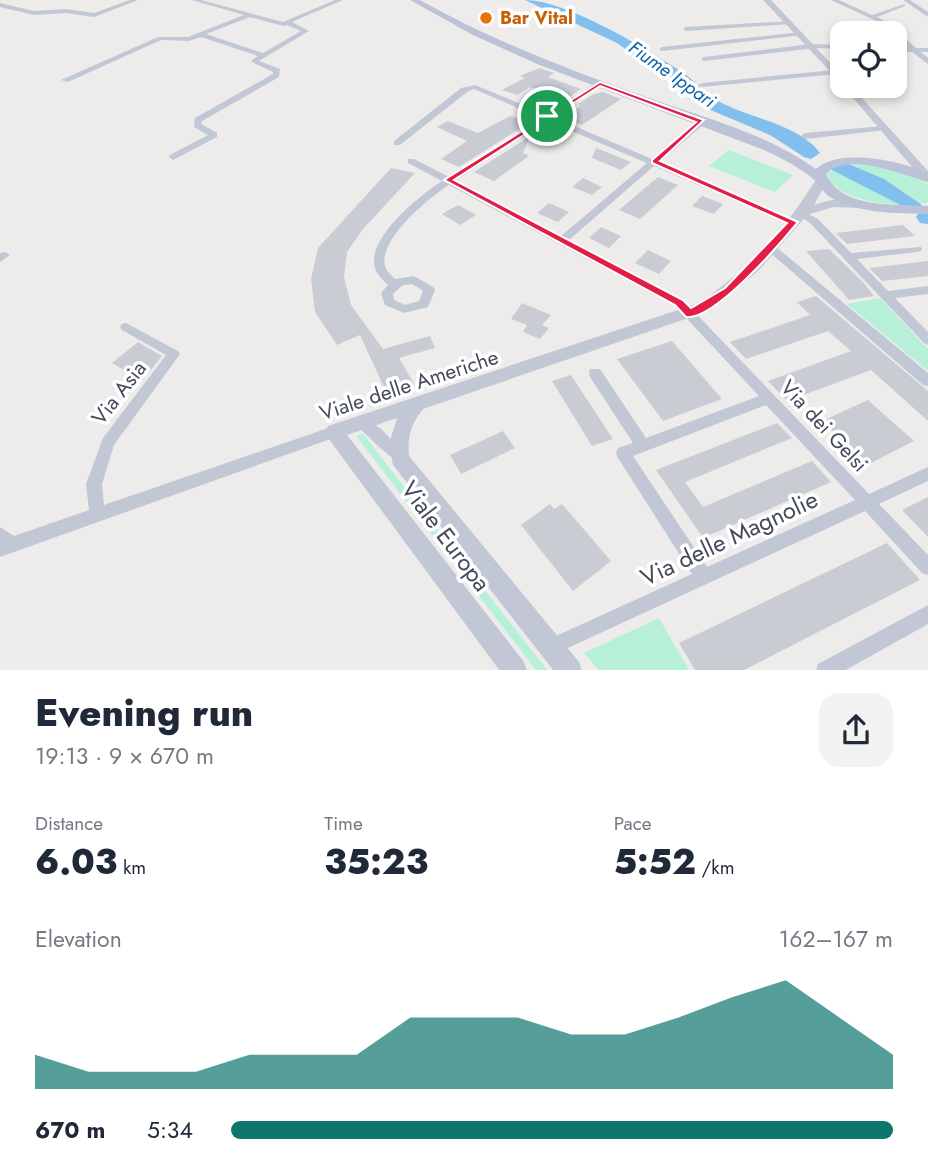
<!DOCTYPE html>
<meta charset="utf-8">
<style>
body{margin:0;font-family:Jost,sans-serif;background:#f2f2f3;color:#1f2937;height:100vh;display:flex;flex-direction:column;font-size:26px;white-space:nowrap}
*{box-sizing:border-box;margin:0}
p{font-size:23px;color:#747a83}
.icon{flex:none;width:38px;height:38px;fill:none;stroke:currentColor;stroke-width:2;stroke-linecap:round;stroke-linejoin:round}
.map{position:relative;height:670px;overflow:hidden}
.panel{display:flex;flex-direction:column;background:#fff;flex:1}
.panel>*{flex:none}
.fabs{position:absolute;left:830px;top:21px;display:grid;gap:14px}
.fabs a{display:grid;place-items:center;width:77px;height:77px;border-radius:14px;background:#fff;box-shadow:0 4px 10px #0003;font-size:35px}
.pin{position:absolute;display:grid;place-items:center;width:60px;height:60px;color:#fff;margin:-30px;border:4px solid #fff;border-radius:50%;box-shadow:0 2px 7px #0007}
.round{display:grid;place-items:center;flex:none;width:74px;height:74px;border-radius:21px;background:#f2f2f3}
.summary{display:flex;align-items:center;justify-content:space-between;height:119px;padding:0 35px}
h1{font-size:38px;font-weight:800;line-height:52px}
.metrics{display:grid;grid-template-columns:repeat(3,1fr);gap:10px;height:119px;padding:7px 35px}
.metrics div{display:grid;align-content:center}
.metrics b{font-size:35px;font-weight:800}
.metrics small{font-size:19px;font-weight:400}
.metrics p{font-size:19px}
.chart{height:196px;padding:14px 35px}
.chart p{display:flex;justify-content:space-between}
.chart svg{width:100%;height:126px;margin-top:7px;fill:#0f766e;opacity:.7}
ul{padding:0 35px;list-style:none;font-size:23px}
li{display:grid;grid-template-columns:112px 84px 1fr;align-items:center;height:52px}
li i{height:18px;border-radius:9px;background:#0f766e}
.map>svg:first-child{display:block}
.green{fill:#b6f0d9}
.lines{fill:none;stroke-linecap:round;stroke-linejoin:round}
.river{fill:#81c0ee;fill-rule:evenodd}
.building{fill:#caccd4}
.minor{fill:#c1c7d4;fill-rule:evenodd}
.tertiary{fill:#c1c7d4;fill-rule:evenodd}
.secondary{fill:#bdc3d6;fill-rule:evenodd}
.route{fill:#e11d48;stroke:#fff;stroke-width:2;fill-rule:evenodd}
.food-dot{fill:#e8710a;stroke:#fff;stroke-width:2.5}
.labels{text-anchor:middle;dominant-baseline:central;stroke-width:7;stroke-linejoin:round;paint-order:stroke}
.far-food-label{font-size:18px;font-weight:bold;fill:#c56008;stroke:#fff;text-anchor:start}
.far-water-label{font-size:19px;font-style:italic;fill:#0764a9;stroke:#fff}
.street-label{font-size:21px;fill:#434a59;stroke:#fff}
.near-street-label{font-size:24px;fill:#434a59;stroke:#fff}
</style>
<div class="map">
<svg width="928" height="671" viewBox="0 0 928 671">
<rect width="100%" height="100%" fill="#eeeceb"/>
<path class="green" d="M729 150 793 175 775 192 709 166Z
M843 165C870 164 907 165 928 185V202C906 210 832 202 827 173Z
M880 298 928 349V371L847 304Z
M363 434 547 670H536L356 436Z
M659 618 689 670H599L584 653Z"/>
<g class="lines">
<path class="river" d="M525 0C565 0 644 47 679 70 691 77 700 89 712 97 742 118 797 122 820 153L811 159 804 157 770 135 701 106 669 76 647 65 617 43Z
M839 160 884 179 922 205 912 211 832 170 829 166Z
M928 211V224L920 223 916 217 919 212Z"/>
</g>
<path class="building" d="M540 68 554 73 548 77 581 89 565 100 530 87 517 95 502 90 525 78 520 76Z
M603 92 621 99 582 125 563 118 581 106 578 104 594 94Z
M510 116 530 122 459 167 441 159 467 141 437 127 448 121 478 133Z
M548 124 567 132 551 142 532 134Z
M530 136 523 153 529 156 494 181 474 172Z
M596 148 631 162 621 170 592 158Z
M391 168 415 173 363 229 347 252 344 277 351 305 383 349 430 336 435 348 399 358 414 384 387 394 360 335 337 345 315 312 311 279 318 248Z
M658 177 678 185 640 219 619 210Z
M583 178 602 187 592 195 572 187Z
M702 196 723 204 714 214 692 206Z
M549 203 558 207 569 212 558 222 537 213Z
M458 205 476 215 460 225 442 214Z
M903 225 915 236 847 244 836 233Z
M601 227 621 236 609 248 589 238Z
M829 249 864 283 874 296 849 300 806 251Z
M648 250 671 261 659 274 635 263Z
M928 261V276L882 281 869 268Z
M816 296 928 391V421L871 370 787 401 768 381 851 351 828 331 746 359 730 342 810 315 797 302Z
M522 303 551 315 542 325 549 328 540 339 523 332 527 325 511 319Z
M672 341 722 399 663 421 617 359Z
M138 342 162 356 142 381 112 363Z
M571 375 613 439 592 446 552 381Z
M868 400 914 441 867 465 822 421Z
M777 423 792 438 685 482 703 507 812 461 831 482 703 538 656 470Z
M503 431 515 448 461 474 450 455Z
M928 497V537L902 510Z
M550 504 554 509 562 504 611 561 573 591 521 525Z
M887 543 920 580 744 670H695L679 643Z"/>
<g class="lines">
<path class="minor" d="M130 0H138L94 17 66 13 34 15 0 7V3L34 11 66 9 94 13Z
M192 0H201L283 22 335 0H343L292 22 309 31 259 61 280 69 279 77 202 121 201 124 217 133V137L173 160 169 157 170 155 208 135 194 127 195 118 273 74V72L252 62V60L258 56 201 37 189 41 161 40 68 82 61 80 158 37H188L244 15ZM250 17 283 26 287 25 301 31 263 53 206 34Z
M831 0H839L872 15 905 4V6L877 17 885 21 916 48H928V52H921L928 58V64L912 52 894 51V47H908L894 33 881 23Z
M903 0H910L928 12V17Z
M792 21 790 24 686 31 683 29 686 27Z
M801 32 804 34 803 35 662 51 659 49 662 47Z
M811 44 842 45V49L815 48 704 61 701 59 704 57Z
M834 70 838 72 837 74 702 87 698 85 702 83Z
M597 82 604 84 553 117 652 159 698 120H704V124L660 162 798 222 793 225 789 224 654 166 569 240 683 300 869 494 928 467V481L879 504 928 555V575L922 573 865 511 557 653 551 656 545 653 542 647 545 641 692 574 618 458 616 453 618 448 633 443 590 377 589 373 590 369H600L646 438 759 396 675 306 449 185C430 197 378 239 385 266 387 272 391 275 395 279L414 276 433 287 435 290 428 307 404 313 385 305 381 293 388 285C382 279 374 272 374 263 371 235 421 194 442 181L408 163V159H414L449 177 541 118 474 89 467 92 400 145H394V141L461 88 475 85 547 115ZM548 121 647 163 561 236 455 181ZM412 284 423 291 419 301 405 305 394 300 393 294 403 285ZM766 405 855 500 707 567 633 456Z
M883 126 887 128 886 130 805 139 801 136 805 133Z
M801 210 818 219 851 253 921 247 922 249 921 251 917 252 857 259 888 291 928 286V294L895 298 928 332V345L924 343 810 223 798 215V211Z
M771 245 775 246 928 373V386L923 385 767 250 766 248Z
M5 252 10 255 0 262V253Z
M126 323 178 351 180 354 114 445 102 484 104 505 334 426 339 428 341 432 339 436 0 557V527L14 536 89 510 86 484 103 438 166 355 122 330 120 327 122 324Z
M362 417 381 429 403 451 405 456 403 461 398 462C393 460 358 428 355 423L357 419Z
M928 605V624L844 671H816L818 664Z"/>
<path class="tertiary" d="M763 0H771L842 75V84Z
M842 85 851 86 928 171V182L924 181Z
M821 177 827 181 814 205C829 200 853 194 866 204L860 208 833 207 807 215 758 271 709 311 423 409C411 424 407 437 409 456L579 662 582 671H554L393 465 389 444 397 418 347 435 524 662 527 671H500L328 438 325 432 328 426 699 303C750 268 785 230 817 178Z"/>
<path class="secondary" d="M410 0H420C495 42 574 72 655 100 709 119 769 135 816 169 838 147 903 161 928 173V182C903 175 848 151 826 174 841 209 896 204 928 206V214C897 213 858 214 830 197 822 192 819 183 812 178 797 166 781 158 764 150L537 64 473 35Z"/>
</g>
<path class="route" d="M600 82 704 120 660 161 798 222C780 244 714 321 686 317L675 305 444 180ZM600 86 696 122 652 160V163L787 223 725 288 691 308 683 300 454 180Z"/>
<circle class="food-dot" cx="486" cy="18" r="7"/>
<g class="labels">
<g class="far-food-label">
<text x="500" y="18">Bar Vital</text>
</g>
<g class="far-water-label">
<text transform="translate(672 74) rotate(35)">Fiume Ippari</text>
</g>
<g class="street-label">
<text transform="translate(409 385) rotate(-18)">Viale delle Americhe</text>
<text transform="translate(119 393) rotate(-52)">Via Asia</text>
<text transform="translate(824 426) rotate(47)">Via dei Gelsi</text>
</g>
<g class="near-street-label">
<text transform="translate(446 536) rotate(53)">Viale Europa</text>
<text transform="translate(729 538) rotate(-25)">Via delle Magnolie</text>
</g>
</g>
</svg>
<div class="fabs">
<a><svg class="icon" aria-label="locate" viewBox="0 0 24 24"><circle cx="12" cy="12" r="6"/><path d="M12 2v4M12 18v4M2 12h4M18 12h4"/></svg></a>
</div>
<div class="pin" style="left:547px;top:116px;background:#1e9e55"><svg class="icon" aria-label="arrive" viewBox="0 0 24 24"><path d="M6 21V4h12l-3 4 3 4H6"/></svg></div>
</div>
<section class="panel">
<div class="summary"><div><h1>Evening run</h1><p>19:13 · 9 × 670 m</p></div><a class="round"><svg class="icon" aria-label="share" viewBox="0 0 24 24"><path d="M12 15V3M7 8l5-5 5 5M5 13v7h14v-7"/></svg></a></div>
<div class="metrics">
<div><p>Distance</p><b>6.03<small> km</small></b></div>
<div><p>Time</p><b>35:23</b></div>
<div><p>Pace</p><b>5:52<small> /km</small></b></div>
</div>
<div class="chart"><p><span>Elevation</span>162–167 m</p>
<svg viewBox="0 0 160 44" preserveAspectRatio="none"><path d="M0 44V32L10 38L20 38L30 38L40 32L50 32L60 32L70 19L80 19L90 19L100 25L110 25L120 19L130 12L140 6L150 19L160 32V44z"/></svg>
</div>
<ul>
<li><b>670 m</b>5:34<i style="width:100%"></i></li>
</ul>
</section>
